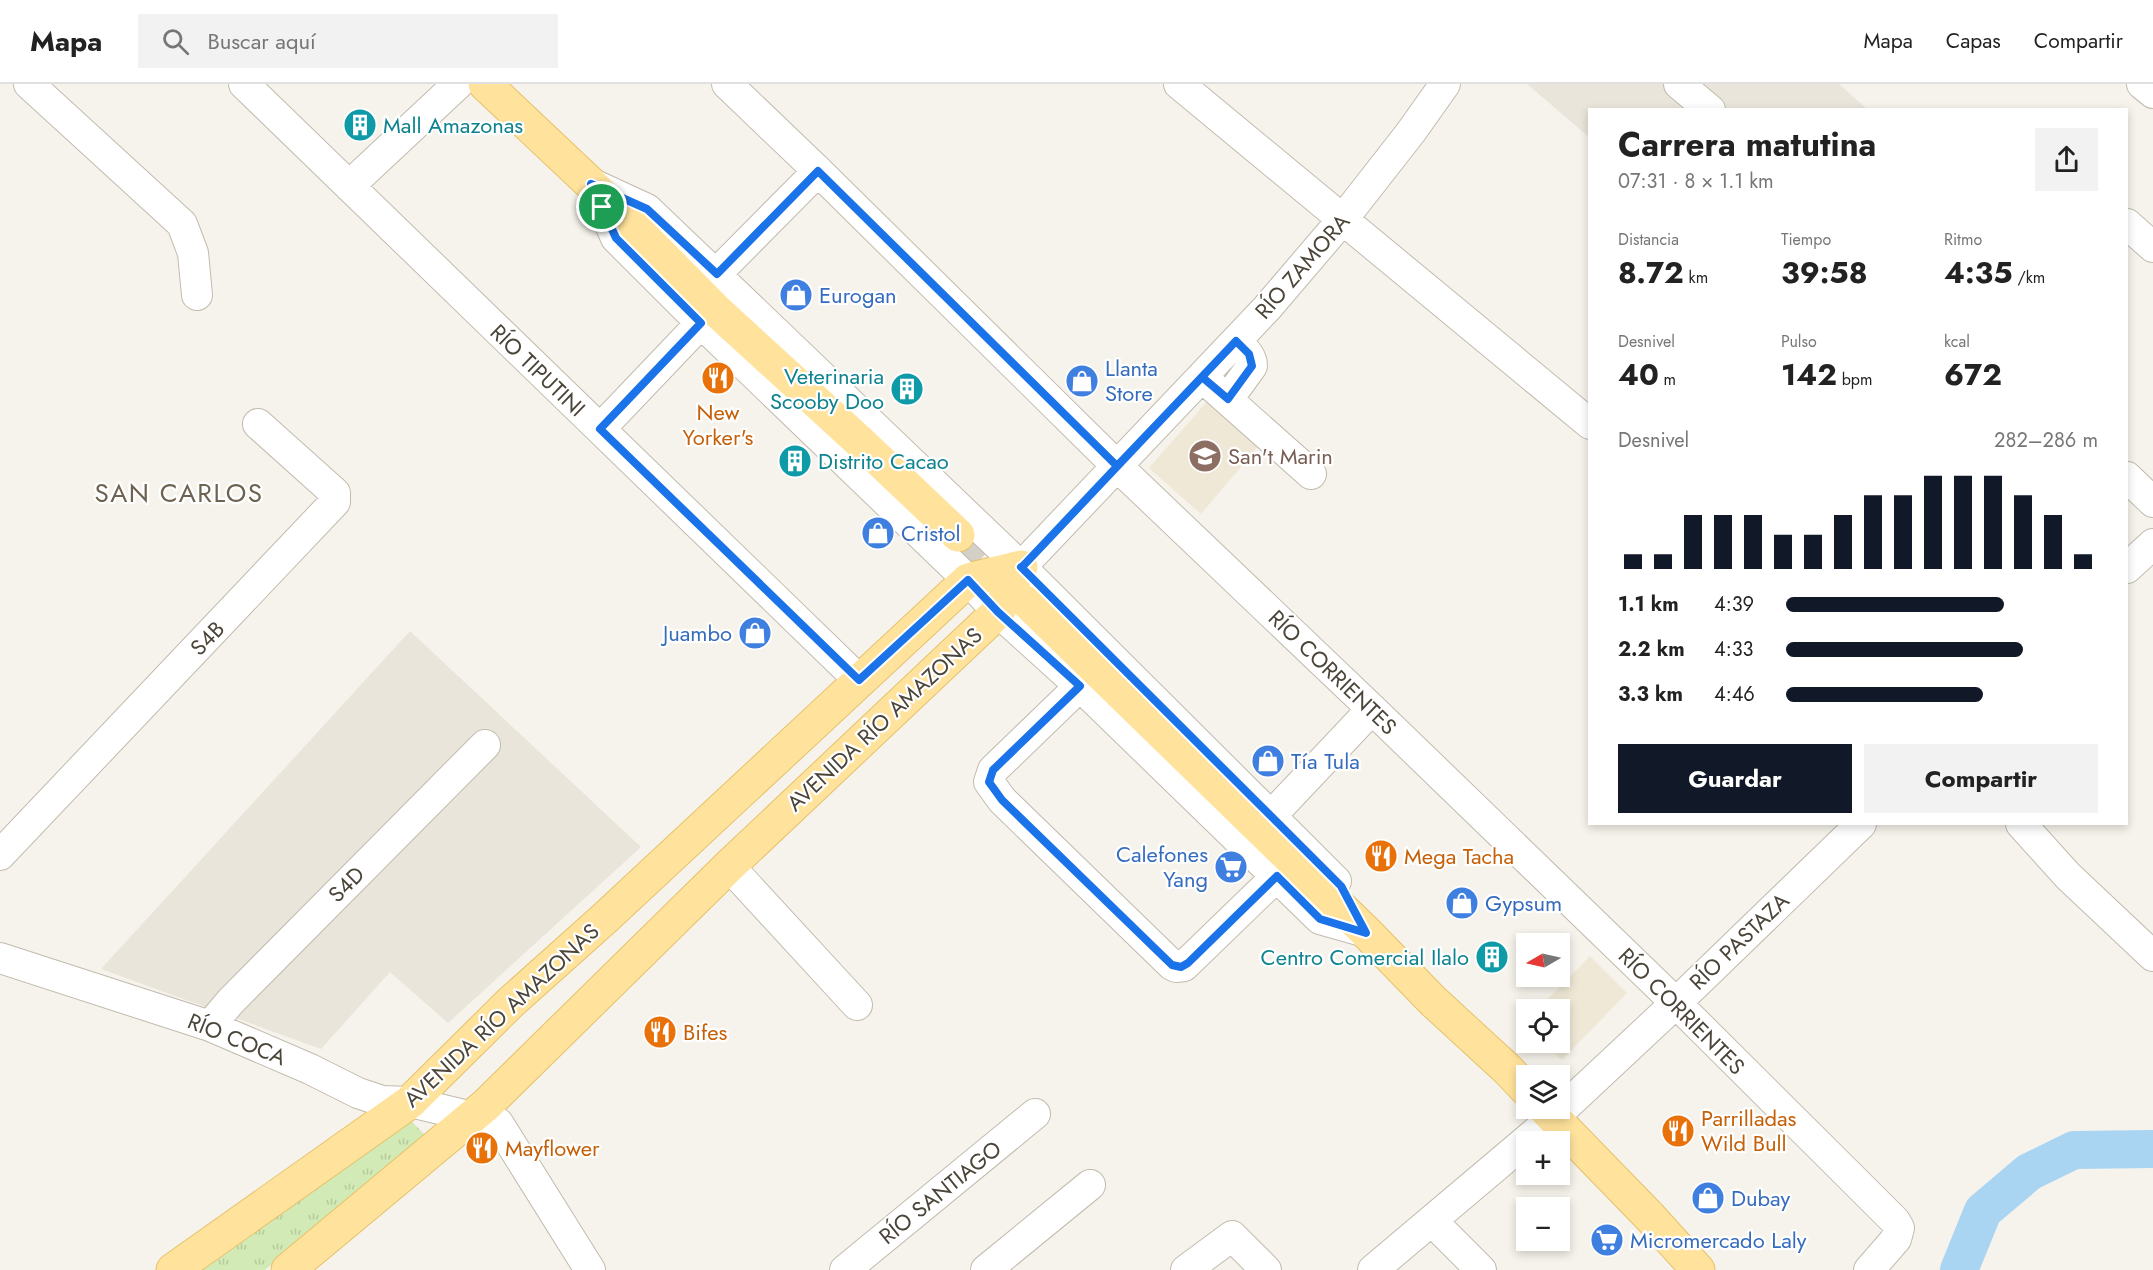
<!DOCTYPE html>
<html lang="es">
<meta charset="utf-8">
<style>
body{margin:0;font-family:Jost,sans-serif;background:#f2f2f2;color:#222;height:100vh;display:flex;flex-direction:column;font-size:22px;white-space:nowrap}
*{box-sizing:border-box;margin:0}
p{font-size:20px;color:#767676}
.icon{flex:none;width:33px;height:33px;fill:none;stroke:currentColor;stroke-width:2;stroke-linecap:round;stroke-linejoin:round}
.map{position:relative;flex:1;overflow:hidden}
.drawer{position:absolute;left:1588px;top:24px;width:540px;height:717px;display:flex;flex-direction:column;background:#fff;border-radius:0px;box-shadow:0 3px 9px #0003}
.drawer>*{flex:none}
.needle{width:39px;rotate:261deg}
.tools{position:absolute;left:1516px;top:849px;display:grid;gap:12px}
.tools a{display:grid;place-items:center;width:54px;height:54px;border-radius:0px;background:#fff;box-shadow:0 3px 9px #0003;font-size:30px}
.pin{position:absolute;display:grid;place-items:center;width:51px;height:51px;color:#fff;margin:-26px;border:3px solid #fff;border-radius:50%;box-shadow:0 2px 6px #0007}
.round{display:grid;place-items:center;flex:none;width:63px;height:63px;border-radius:0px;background:#f2f2f2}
.head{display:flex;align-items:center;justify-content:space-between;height:102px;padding:0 30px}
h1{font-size:33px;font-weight:700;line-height:45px}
.figures{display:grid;grid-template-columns:repeat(3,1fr);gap:9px;height:102px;padding:6px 30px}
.figures div{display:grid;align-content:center}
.figures b{font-size:30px;font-weight:700}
.figures small{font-size:16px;font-weight:400}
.figures p{font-size:16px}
.chart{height:168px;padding:12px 30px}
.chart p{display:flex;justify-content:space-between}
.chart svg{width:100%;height:108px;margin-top:6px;stroke:#111827;stroke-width:6}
.button{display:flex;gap:12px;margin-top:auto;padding:12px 30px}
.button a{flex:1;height:69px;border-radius:0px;background:#111827;color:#fff;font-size:24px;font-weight:700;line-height:69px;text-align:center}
.button a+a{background:#f2f2f2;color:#222}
ul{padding:0 30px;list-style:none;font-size:20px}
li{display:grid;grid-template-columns:96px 72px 1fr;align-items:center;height:45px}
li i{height:15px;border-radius:8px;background:#111827}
header{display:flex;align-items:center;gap:36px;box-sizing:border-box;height:84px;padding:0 30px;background:#fff;border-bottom:2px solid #e0e0e0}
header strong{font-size:28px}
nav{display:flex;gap:33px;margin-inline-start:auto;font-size:21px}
.search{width:420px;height:54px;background:#f2f2f2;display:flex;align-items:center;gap:15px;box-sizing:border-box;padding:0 21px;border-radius:0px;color:#767676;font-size:22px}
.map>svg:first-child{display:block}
.residential{fill:#eae5da}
.education{fill:#efe8d6}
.park{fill:url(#park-tufts)}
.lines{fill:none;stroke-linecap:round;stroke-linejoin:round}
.river{stroke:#a9d4f2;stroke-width:38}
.major-tunnel{stroke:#d4d0c8;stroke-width:33;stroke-dasharray:33 16;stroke-linecap:butt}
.minor-casing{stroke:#c2bbae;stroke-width:32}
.major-casing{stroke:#e6c16a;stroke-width:35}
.minor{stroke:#fff;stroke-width:30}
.major{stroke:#ffe39c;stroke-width:33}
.route-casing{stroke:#fff;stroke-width:12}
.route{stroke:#1a73e8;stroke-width:8}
.labels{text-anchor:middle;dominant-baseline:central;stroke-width:4.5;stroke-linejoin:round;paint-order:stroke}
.culture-label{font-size:22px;fill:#0d838f;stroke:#fff;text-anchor:start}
.street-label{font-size:22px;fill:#4b4439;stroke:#fff}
.shop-label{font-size:22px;fill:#366cbe;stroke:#fff;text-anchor:start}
.food-label{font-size:22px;fill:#c56008;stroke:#fff;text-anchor:start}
.education-label{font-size:22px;fill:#785e54;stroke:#fff;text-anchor:start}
.quarter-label{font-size:26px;letter-spacing:1.5px;fill:#6e6250;stroke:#fff}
</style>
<header>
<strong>Mapa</strong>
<div class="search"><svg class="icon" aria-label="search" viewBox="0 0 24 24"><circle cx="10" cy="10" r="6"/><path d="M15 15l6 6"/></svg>Buscar aquí</div>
<nav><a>Mapa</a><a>Capas</a><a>Compartir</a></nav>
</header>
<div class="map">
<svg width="2153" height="1186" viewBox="0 0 2153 1186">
<defs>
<pattern id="park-tufts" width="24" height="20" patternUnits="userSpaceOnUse" patternTransform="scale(1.5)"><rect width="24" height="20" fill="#d2eab5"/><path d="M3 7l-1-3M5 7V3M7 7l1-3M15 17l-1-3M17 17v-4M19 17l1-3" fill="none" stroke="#b6ca9c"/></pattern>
</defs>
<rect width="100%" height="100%" fill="#f6f3ec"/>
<path class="residential" d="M1527 0H1839L1867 25 1590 26V54Z
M410 547 641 763 448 939 390 888 321 965 101 885Z"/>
<path class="education" d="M1210 314 1261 359 1201 430 1149 384Z
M1590 872 1627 909 1562 976 1544 959 1560 958V926L1538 925Z"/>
<path class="park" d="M409 1035 428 1054 265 1186H203Z"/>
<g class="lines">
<path class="river" d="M1959 1186 1983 1127 2029 1088 2074 1066 2153 1065"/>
<path class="major-tunnel" d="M958 451 1016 507"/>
<defs>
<path id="minor" d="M29 0 182 140 193 169 197 211
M244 0 859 596
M727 0 818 87 1117 382 1372 625 1676 919 1895 1137 1899 1144 1896 1155 1869 1186
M1179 0 1590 340
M1679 0 1710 26
M2142 0 2153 9
M595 101 647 125 1021 483 1336 797
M349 102 458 0
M596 108 616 154 701 239 968 496 998 528 1080 602 1320 835 1366 848
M2127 140 2153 163
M716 190 818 87
M1202 293 1311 390
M1228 315 1252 282C1252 271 1243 265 1236 257
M600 345 701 239
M2127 393 2153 418
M1021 483 1267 224 1343 135 1411 48 1445 0
M2127 484 2153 460
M1080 602 993 686 989 698 1002 716 1172 881 1176 883 1184 882 1277 792
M1271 732 1372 625
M2021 740 2068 792 2153 872
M0 771 335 418V409L258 340
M729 782 857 921
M0 874 210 942 310 985 358 1009 382 1017 410 1018 498 1039 590 1186
M210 942 230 918 485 661
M1432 1137 1481 1186
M845 1186 1035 1030
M986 1186 1090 1101
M1186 1186 1232 1152 1266 1186
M1373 1186 1553 1034 1676 919 1861 740"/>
<path id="major" d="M485 0 591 100 718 228 859 357 958 451
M1028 519 1366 848 1433 917 1507 985 1527 1006
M1544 1024 1650 1133 1698 1186
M173 1186 410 1018 510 919 605 834 968 496 1021 483
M288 1186 486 1021 729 782 998 528 1021 483"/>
</defs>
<use href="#minor" class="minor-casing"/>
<use href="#major" class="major-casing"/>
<use href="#minor" class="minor"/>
<use href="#major" class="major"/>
</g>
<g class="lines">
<defs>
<path id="route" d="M602 123 616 154 701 239 600 345 859 596 968 496 998 528 1080 602 993 686 989 698 1002 716 1172 881 1181 883 1188 879 1277 792 1320 835 1366 849 1341 802 1021 483 1023 482C1094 406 1165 332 1236 257L1249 270 1252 282 1228 315 1202 293 1117 382 818 87 717 190 647 125 591 100 602 123"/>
</defs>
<use href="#route" class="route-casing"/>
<use href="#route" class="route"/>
</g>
<defs>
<symbol id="building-disc" viewBox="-11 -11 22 22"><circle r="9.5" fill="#0f9aa8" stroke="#fff"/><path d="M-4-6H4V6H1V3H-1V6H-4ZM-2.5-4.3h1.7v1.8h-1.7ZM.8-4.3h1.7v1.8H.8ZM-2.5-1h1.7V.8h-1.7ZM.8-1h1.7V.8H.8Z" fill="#fff"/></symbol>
<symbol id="shop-disc" viewBox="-11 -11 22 22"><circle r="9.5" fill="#3f7fe0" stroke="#fff"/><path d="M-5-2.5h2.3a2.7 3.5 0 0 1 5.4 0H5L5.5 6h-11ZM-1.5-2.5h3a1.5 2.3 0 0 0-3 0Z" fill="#fff"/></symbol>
<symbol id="restaurant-disc" viewBox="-11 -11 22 22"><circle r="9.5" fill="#e8710a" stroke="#fff"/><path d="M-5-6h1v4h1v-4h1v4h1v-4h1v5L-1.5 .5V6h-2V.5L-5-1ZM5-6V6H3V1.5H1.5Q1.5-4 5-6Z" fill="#fff"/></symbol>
<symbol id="school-disc" viewBox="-11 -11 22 22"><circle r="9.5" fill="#8d6e63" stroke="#fff"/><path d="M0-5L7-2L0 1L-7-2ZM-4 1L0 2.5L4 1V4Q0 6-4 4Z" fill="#fff"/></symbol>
<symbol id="supermarket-disc" viewBox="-11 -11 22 22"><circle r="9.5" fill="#3f7fe0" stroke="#fff"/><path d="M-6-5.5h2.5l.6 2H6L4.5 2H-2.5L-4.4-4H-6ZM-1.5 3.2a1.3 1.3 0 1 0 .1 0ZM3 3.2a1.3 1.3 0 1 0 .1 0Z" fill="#fff"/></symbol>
</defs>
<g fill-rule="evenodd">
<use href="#building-disc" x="341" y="22" width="38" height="38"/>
<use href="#shop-disc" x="777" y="192" width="38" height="38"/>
<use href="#restaurant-disc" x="699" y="275" width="38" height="38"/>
<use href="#shop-disc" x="1063" y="278" width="38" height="38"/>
<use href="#building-disc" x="888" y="286" width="38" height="38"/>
<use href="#school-disc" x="1186" y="353" width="38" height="38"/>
<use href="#building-disc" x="776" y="358" width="38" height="38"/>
<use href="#shop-disc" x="859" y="430" width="38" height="38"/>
<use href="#shop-disc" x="736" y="530" width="38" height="38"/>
<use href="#shop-disc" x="1249" y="658" width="38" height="38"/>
<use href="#restaurant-disc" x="1362" y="753" width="38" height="38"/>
<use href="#supermarket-disc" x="1212" y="764" width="38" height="38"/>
<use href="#shop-disc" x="1443" y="800" width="38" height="38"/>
<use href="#building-disc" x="1473" y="854" width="38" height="38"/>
<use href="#restaurant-disc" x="641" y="929" width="38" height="38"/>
<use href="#restaurant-disc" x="1659" y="1028" width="38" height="38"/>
<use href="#restaurant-disc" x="463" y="1045" width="38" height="38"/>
<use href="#shop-disc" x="1689" y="1095" width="38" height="38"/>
<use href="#supermarket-disc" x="1588" y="1137" width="38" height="38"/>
</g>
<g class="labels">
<g class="culture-label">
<text x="383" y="41">Mall Amazonas</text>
<text x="884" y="292" text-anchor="end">Veterinaria<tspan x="884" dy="25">Scooby Doo</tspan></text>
<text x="818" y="377">Distrito Cacao</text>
<text x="1469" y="873" text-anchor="end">Centro Comercial Ilalo</text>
</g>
<g class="street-label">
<text transform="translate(1302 182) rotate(-49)">RÍO ZAMORA</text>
<text transform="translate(538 286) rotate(44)">RÍO TIPUTINI</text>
<text transform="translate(207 554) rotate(-46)">S4B</text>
<text transform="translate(1333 588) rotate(44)">RÍO CORRIENTES</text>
<text transform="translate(884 635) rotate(-43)">AVENIDA RÍO AMAZONAS</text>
<text transform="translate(346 800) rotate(-45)">S4D</text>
<text transform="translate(1739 857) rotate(-44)">RÍO PASTAZA</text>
<text transform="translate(1682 927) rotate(45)">RÍO CORRIENTES</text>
<text transform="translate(501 931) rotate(-43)">AVENIDA RÍO AMAZONAS</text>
<text transform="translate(237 955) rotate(22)">RÍO COCA</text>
<text transform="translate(940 1108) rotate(-39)">RÍO SANTIAGO</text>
</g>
<g class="shop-label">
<text x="819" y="211">Eurogan</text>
<text x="1105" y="284">Llanta<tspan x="1105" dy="25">Store</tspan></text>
<text x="901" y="449">Cristol</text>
<text x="732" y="549" text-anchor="end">Juambo</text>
<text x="1291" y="677">Tía Tula</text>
<text x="1208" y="770" text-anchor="end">Calefones<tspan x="1208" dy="25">Yang</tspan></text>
<text x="1485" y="819">Gypsum</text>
<text x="1731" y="1114">Dubay</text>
<text x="1630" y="1156">Micromercado Laly</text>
</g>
<g class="food-label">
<text x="718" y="328" text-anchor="middle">New<tspan x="718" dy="25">Yorker's</tspan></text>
<text x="1404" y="772">Mega Tacha</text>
<text x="683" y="948">Bifes</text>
<text x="1701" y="1034">Parrilladas<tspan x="1701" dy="25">Wild Bull</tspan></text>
<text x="505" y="1064">Mayflower</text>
</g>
<g class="education-label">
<text x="1228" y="372">San't Marin</text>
</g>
<g class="quarter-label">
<text x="179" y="409">SAN CARLOS</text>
</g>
</g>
</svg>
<div class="tools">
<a><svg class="needle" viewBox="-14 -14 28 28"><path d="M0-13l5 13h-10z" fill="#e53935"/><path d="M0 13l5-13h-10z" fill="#767676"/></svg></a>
<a><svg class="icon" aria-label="locate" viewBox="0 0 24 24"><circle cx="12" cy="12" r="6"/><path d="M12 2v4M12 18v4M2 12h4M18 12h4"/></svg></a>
<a><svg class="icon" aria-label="layers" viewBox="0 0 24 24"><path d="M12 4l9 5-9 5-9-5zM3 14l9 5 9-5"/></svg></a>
<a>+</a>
<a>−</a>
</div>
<div class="pin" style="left:602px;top:123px;background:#1e9e55"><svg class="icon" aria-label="arrive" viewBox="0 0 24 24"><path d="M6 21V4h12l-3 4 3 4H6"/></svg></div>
<section class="drawer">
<div class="head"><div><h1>Carrera matutina</h1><p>07:31 · 8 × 1.1 km</p></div><a class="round"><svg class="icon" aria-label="share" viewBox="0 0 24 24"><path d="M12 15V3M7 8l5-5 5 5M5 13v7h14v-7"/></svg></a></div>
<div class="figures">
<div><p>Distancia</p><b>8.72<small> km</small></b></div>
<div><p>Tiempo</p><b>39:58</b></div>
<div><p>Ritmo</p><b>4:35<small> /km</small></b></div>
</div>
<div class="figures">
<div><p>Desnivel</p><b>40<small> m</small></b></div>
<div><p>Pulso</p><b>142<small> bpm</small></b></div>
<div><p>kcal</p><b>672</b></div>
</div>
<div class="chart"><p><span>Desnivel</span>282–286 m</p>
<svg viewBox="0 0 160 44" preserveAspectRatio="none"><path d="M5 44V38M15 44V38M25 44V22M35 44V22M45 44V22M55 44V30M65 44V30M75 44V22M85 44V14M95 44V14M105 44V6M115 44V6M125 44V6M135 44V14M145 44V22M155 44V38"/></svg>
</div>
<ul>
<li><b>1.1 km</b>4:39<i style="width:70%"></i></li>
<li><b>2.2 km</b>4:33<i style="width:76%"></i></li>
<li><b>3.3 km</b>4:46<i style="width:63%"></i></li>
</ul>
<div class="button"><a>Guardar</a><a>Compartir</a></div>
</section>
</div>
